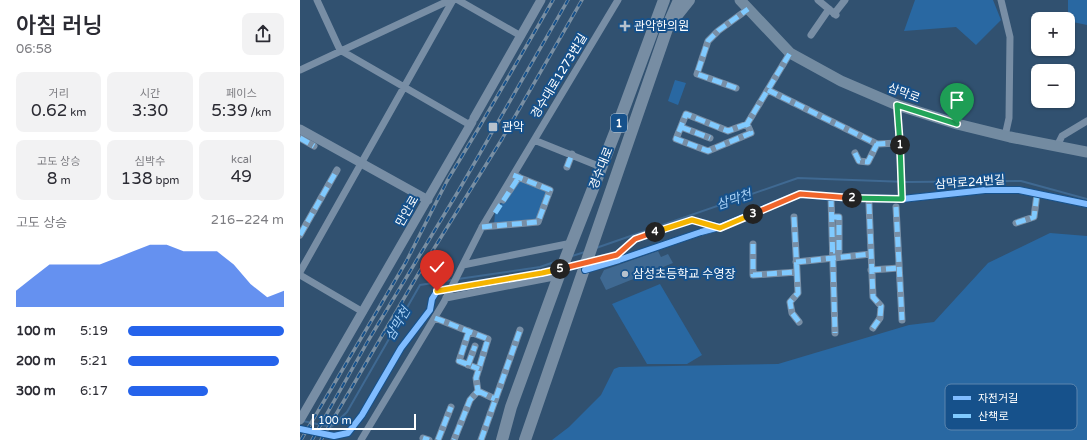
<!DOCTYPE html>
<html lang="ko">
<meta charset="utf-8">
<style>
body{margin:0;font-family:"Varela Round","Noto Sans KR",sans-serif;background:#f2f2f3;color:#2b2b33;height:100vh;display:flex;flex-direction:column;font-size:15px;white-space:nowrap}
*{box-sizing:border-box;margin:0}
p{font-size:13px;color:#7c7c81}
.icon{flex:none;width:22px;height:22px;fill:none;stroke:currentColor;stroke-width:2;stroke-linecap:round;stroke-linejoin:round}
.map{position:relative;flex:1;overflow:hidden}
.side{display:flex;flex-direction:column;background:#fff;width:300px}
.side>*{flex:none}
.buttons{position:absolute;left:731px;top:12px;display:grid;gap:8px}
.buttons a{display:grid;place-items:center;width:44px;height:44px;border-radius:8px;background:#fff;box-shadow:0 1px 3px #0004;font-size:20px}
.scale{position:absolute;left:12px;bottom:10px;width:104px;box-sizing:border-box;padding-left:4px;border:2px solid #fff;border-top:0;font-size:11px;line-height:14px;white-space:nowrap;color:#fff;-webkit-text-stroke:3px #16518b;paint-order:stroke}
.pin{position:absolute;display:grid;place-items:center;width:34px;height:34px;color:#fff;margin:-41px -17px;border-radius:50% 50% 50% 0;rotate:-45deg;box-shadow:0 0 4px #0007}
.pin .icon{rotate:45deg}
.km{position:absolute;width:20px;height:20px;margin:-10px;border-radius:50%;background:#222;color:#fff;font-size:11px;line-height:20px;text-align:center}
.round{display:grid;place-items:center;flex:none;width:42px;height:42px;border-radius:8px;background:#f2f2f3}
.headline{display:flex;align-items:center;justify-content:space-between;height:68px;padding:0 16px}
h1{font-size:22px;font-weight:600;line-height:30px}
.stats{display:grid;grid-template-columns:repeat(3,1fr);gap:6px;height:68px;padding:4px 16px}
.stats div{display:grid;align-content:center;border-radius:8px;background:#f2f2f3;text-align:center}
.stats b{font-size:17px;font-weight:600}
.stats small{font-size:11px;font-weight:400}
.stats p{font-size:11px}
.chart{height:112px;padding:8px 16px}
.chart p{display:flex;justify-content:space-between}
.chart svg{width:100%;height:72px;margin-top:4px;fill:#2563eb;opacity:.7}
ul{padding:0 16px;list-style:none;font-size:13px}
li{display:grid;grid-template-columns:64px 48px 1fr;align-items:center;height:30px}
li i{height:10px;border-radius:5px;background:#2563eb}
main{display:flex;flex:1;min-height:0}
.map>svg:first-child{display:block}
.green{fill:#2968a2}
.water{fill:#3f6992}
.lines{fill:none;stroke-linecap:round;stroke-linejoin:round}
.stream{stroke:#3f6992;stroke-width:2}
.minor{stroke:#788ea5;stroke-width:7}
.tertiary{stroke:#788ea5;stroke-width:9}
.secondary{stroke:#738ba1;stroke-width:11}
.primary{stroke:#778da3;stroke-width:12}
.rail-casing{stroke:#798fa3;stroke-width:3.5}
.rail{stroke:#16518b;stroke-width:2;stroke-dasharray:6;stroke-linecap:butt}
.quiet{stroke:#80caff;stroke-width:5;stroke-dasharray:10 5;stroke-linecap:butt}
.cycleway-casing{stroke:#16518b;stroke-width:8}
.cycleway{stroke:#80bcff;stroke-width:6}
.split-1-casing{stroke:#fff;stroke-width:8}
.split-2-casing{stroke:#fff;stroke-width:8}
.split-3-casing{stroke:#fff;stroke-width:8}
.split-4-casing{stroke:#fff;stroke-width:8}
.split-5-casing{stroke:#fff;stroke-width:8}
.split-6-casing{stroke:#fff;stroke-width:8}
.split-1{stroke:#22a559;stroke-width:5}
.split-2{stroke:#22a559;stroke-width:5}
.split-3{stroke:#f0652b;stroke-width:5}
.split-4{stroke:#f5b400;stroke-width:5}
.split-5{stroke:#f0652b;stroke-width:5}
.split-6{stroke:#f5b400;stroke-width:5}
.poi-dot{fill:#b7c2cd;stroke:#16518b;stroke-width:1.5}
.labels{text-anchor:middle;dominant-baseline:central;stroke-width:4;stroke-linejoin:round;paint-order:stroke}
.shield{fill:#16518b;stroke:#b9cbdc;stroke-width:1}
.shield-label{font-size:11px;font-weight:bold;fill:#fff}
.poi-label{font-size:12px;fill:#fff;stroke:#16518b;text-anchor:start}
.street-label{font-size:12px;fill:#fff;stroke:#16518b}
.water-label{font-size:13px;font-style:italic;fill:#aad2f6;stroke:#16518b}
.key{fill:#16518b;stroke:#5c85ae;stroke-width:1}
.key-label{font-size:11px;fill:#fff}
</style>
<main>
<section class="side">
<div class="headline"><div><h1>아침 러닝</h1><p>06:58</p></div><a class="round"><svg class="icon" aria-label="share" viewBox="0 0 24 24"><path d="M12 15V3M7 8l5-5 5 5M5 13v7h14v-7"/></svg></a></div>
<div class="stats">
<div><p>거리</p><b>0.62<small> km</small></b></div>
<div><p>시간</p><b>3:30</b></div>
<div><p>페이스</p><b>5:39<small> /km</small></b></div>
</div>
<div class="stats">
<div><p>고도 상승</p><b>8<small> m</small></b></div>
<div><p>심박수</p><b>138<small> bpm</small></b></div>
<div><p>kcal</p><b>49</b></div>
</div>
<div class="chart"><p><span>고도 상승</span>216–224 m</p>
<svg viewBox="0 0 160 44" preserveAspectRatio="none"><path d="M0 44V34L10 26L20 18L30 18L40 18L50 18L60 14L70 10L80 6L90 6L100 10L110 10L120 10L130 18L140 30L150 38L160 34V44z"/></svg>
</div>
<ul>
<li><b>100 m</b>5:19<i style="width:100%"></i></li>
<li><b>200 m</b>5:21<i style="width:97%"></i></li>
<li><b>300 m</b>6:17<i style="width:51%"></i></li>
</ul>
</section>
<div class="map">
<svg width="787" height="440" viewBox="0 0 787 440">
<rect width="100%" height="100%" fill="#315170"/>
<path class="green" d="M615 0H693L701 20 676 45 656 27 604 31Z
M768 0H787V25L768 21Z
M375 80 386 83 378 105 368 101Z
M219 177 250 190 238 222 194 225 195 213Z
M750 233 787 236V440H252L269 427 301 395 314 369 319 367 478 364 609 325 634 322 688 263Z
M360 284 402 355 387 364H347L312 304Z"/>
<path class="water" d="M358 251 361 257 368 254 373 263 306 290 300 278 304 270Z"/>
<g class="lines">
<path class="stream" d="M296 248 498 178 607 182 721 181 787 199
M272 256 285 252
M158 279 240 267 260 260
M3 421 31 427 47 412 120 285 152 280"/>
<path class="minor" d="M17 0 40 50 170 125
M158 0 221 36
M518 0 536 15
M701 0 710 37 709 118 705 136
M534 14 545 0
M511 35 529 9
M0 70 150 0
M436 88 397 74 408 41 418 31 448 9
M468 90 577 144 599 143
M597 105 600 148 602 199
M447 124 428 131 386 114 376 139 408 151 451 133 447 124 490 53
M381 127 410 138
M0 138 14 146
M234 140 301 167
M757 146 762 136 787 121
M555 153 559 161 568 162 577 144
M267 167 272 154
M531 197 535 333
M203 200 219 177
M569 204 573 297 581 306 580 318 573 328
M596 207 602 320
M532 217H539V251H533
M716 223 734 217 737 194
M182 227 238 222 250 190 213 175
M0 235 37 170
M453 244V275L497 272 494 217
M496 262 571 254
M163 265 272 243
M285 270 319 260 401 232 420 227 500 194 531 197 602 199 685 190H719L787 204
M571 270 599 268
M0 272 153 0
M497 272 498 293 490 302 492 313 499 322
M0 275 63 312
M146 298 259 276
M135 318 188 339 176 378 178 391 170 400 154 440
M169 331 159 361 179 369
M168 365 175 346
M178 391 195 399
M123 438 129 440
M61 440 144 302 182 227 318 0
M138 440 151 407
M181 440 220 330"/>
<path class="tertiary" d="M174 118 241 0
M0 129 128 200
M0 420 172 122"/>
<path class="secondary" d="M440 0 490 53 541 81 597 105 657 124 710 137 787 152"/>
<path class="primary" d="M377 15 389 0
M202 440 211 407 261 270 316 130 364 0
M225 440 369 23 379 0"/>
<defs>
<path id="rail" d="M1 440 106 262 147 181 180 126 253 0
M12 440 68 341 159 190 268 0
M21 440 120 271 202 139 282 0"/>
</defs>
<use href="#rail" class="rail-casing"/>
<use href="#rail" class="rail"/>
<path class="quiet" d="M436 88 397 74 408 41 418 31 448 9
M468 90 577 144 599 143
M447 124 428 131 386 114 376 139 408 151 451 133 447 124 490 53
M381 127 410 138
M0 138 14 146
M555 153 559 161 568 162 577 144
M267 167 272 154
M531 197 535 333
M569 204 573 297 581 306 580 318 573 328
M596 207 602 320
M195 213 219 177
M532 217H539V251H533
M716 223 734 217 737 194
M182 227 238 222 250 190 213 175
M0 235 37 170
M453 244V275L497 272 494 217
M496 262 571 254
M571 270 599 268
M497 272 498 293 490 302 492 313 499 322
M135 318 188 339 176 378 178 391 170 400 154 440
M169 331 159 361 179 369
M168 365 175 346
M178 391 195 399
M123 438 129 440
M138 440 151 407
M181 440 220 330"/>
<defs>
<path id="cycleway" d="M309 257 317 255 335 239 392 220 419 227
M285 270 319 260 401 232 420 227 500 194 531 197 602 199 685 190H719L787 204
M0 429 34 436 48 433 62 415 101 348 130 310 132 299 137 291 242 273 294 261"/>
</defs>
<use href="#cycleway" class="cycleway-casing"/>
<use href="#cycleway" class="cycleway"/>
</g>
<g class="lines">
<defs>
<path id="split-1" d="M600 145 597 105 657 124"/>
<path id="split-2" d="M552 198 602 199 600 145"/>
<path id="split-3" d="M453 214 500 194 552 198"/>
<path id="split-4" d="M355 232 392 220 420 228 453 214"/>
<path id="split-5" d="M260 269 317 255 335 239 355 232"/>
<path id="split-6" d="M137 291 242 273 260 269"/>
</defs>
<use href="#split-1" class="split-1-casing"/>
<use href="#split-2" class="split-2-casing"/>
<use href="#split-3" class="split-3-casing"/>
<use href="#split-4" class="split-4-casing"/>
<use href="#split-5" class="split-5-casing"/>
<use href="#split-6" class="split-6-casing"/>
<use href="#split-1" class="split-1"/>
<use href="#split-2" class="split-2"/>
<use href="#split-3" class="split-3"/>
<use href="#split-4" class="split-4"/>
<use href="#split-5" class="split-5"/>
<use href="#split-6" class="split-6"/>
</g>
<g class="poi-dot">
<path d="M323 20h4v4h4v4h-4v4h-4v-4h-4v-4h4z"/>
<rect x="188" y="122" width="10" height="10" rx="2"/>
<circle cx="325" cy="274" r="4"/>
</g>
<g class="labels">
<rect class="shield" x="311" y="114" width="16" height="18" rx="3"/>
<g class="shield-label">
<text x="319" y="123">1</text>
</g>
<g class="poi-label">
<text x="334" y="26">관악한의원</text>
<text x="202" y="127">관악</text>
<text x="333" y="274">삼성초등학교 수영장</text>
</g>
<g class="street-label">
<text transform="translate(259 76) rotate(-59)">경수대로1273번길</text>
<text transform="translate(604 93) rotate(20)">삼막로</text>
<text transform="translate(301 168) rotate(-68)">경수대로</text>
<text transform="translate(670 182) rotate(-4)">삼막로24번길</text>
<text transform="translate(107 211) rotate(-60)">만안로</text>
</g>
<g class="water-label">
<text transform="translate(434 200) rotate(-19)">삼막천</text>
<text transform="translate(98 324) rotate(-60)">삼막천</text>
</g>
</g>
<rect x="645" y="384" width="132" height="46" rx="6" class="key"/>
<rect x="653" y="396" width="18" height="4" fill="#80bcff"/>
<rect x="653" y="414" width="18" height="4" fill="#80caff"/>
<g class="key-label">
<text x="678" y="402">자전거길</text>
<text x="678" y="420">산책로</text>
</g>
</svg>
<div class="buttons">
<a>+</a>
<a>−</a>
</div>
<div class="scale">100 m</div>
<div class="pin" style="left:657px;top:124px;background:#1e9e55"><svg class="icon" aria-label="arrive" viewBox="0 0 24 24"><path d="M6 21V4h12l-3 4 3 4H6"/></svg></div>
<div class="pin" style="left:137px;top:291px;background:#d93025"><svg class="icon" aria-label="check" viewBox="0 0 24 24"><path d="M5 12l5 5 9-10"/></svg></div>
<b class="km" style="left:600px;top:145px">1</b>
<b class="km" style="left:552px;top:198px">2</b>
<b class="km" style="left:453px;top:214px">3</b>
<b class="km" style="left:355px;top:232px">4</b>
<b class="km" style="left:260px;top:269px">5</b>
</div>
</main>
